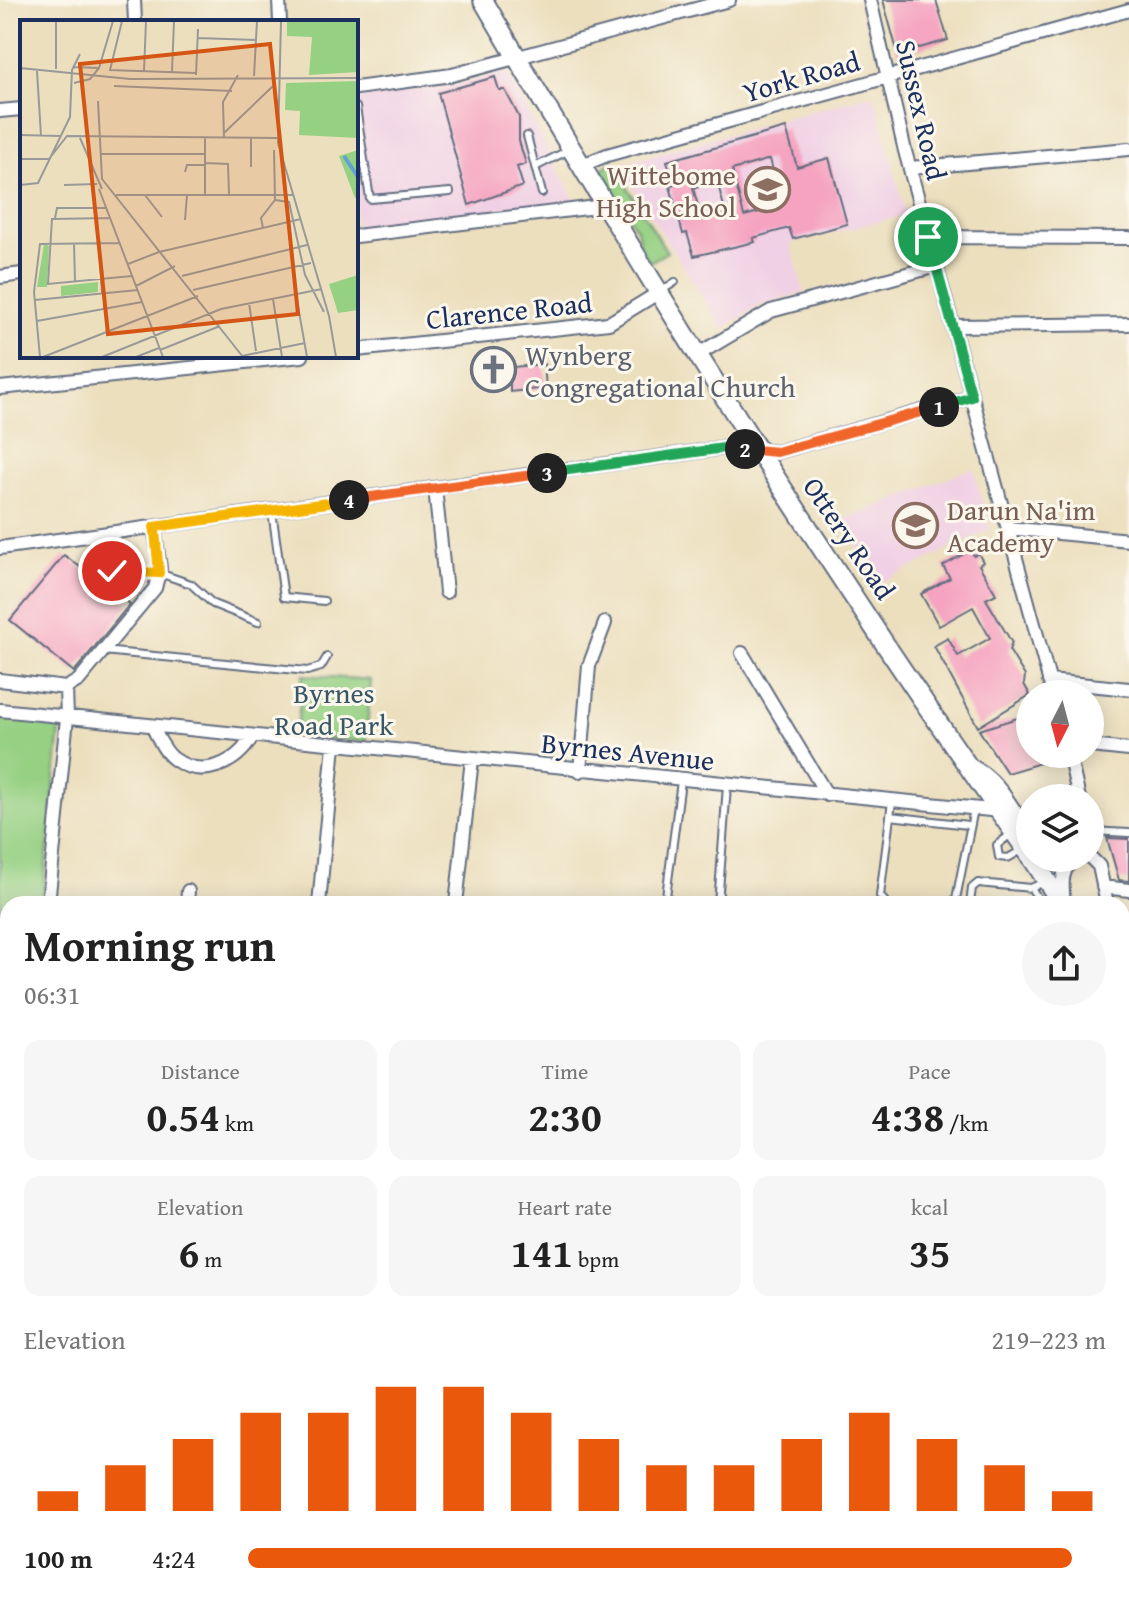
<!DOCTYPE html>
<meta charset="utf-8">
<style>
body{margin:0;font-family:"Gentium Book Plus",serif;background:#f6f6f6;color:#222;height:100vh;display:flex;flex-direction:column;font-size:30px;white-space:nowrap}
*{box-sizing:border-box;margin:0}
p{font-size:26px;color:#767676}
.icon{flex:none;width:44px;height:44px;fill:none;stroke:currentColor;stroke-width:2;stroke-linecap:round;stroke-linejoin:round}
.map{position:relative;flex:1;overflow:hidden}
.sheet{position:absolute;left:0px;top:896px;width:1130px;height:710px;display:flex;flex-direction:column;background:#fff;border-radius:24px 24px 0 0;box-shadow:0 4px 20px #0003}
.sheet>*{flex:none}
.needle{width:52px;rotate:186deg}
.fabs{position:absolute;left:1016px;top:680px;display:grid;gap:16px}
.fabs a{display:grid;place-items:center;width:88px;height:88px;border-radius:50%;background:#fff;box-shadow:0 4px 20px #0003;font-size:40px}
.pin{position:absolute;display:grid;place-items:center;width:68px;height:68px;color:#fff;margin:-34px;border:4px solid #fff;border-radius:50%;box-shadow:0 2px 8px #0007}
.km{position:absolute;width:40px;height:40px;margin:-20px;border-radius:50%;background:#222;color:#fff;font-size:22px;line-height:40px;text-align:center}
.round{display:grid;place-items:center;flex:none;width:84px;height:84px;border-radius:42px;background:#f6f6f6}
.headline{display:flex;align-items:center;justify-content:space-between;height:136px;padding:0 24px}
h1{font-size:44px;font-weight:700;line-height:60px}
.figures{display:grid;grid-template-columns:repeat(3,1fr);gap:12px;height:136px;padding:8px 24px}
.figures div{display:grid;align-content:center;border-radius:16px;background:#f6f6f6;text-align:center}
.figures b{font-size:40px;font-weight:700}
.figures small{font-size:22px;font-weight:400}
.figures p{font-size:22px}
.chart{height:224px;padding:16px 24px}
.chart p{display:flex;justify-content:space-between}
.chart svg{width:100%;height:144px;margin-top:8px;stroke:#ea580c;stroke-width:6}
ul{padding:0 24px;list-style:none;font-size:26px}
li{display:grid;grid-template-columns:128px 96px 1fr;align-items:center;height:60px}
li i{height:20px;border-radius:10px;background:#ea580c}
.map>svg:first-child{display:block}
.built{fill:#f0d0e4}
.green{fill:#96d083;stroke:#588070;stroke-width:2}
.building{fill:#f5a3c0;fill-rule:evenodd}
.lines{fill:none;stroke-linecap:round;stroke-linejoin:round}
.lane-casing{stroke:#646d80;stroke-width:10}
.street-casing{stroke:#646d80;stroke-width:16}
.secondary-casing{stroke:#646d80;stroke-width:22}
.lane{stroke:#fff;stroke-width:6}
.street{stroke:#fff;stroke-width:12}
.secondary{stroke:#fff;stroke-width:18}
.rail-casing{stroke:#1b2f5e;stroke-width:7}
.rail{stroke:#fbf7ec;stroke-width:4;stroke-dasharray:12;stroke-linecap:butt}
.split-1-casing{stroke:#fff;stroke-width:16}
.split-2-casing{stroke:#fff;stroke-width:16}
.split-3-casing{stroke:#fff;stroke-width:16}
.split-4-casing{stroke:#fff;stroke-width:16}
.split-5-casing{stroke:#fff;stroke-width:16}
.split-6-casing{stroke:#fff;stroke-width:16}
.split-1{stroke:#22a559;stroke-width:10}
.split-2{stroke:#f0652b;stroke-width:10}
.split-3{stroke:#22a559;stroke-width:10}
.split-4{stroke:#f0652b;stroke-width:10}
.split-5{stroke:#f5b400;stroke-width:10}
.split-6{stroke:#f5b400;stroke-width:10}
.labels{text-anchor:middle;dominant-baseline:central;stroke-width:6;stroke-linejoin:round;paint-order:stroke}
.street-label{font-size:28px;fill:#1b2f5e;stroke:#fbf7ec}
.education-label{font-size:28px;fill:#785e54;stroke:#fbf7ec;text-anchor:end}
.worship-label{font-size:28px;fill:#5b616d;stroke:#fbf7ec;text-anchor:start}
.park-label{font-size:28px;fill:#3a5767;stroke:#fbf7ec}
.inset-river{fill:none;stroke:#61a1d3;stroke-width:4}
.inset-road{fill:none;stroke:#989998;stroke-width:2}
.view{fill:#d45514;fill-opacity:0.15;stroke:#d45514;stroke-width:4}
.inset-edge{fill:none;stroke:#1b2f5e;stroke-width:4}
</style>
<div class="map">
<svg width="1129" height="1605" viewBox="0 0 1129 1605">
<rect width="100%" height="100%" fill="#fbf7ec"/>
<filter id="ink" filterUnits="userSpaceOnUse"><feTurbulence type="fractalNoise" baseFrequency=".0125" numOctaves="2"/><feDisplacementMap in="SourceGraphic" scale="16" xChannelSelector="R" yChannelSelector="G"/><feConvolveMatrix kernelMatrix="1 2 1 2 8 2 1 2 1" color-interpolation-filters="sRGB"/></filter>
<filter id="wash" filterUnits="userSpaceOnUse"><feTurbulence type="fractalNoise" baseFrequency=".006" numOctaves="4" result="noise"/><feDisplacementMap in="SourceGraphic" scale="32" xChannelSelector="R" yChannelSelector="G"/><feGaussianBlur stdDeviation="1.8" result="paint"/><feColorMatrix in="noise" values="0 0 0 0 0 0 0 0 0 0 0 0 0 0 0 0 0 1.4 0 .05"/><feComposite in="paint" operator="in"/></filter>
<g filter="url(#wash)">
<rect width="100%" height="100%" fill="#ecdfbe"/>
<path class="built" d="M506 72 575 201 356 226V98L452 85Z
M874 94 906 215 790 243 804 292 760 305 723 329 619 165Z
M973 468 990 529 880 583 841 521Z
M836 1598H933L929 1605H836Z"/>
<path class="green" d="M612 162 667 252 650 262 641 249 637 229 599 179 604 167Z
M303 675 371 680 366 742 296 736Z
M0 719 53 723 60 730 42 904H8V945L0 901Z"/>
<g id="blocks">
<path class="building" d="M883 0H936L948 40 898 54Z
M495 77 499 90H505L519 117V141L526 164 517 167 523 186 469 205 438 93Z
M786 128 797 167 829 158 847 224 793 239 789 228 753 238 755 242 694 256 687 233 683 234 670 186 674 184 667 161ZM770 159 782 206 744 216 732 170ZM717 181 726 214 702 220 693 188Z
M502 353 504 368 544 364 546 388 510 392V384L485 387 482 356Z
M971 550 974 556 978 553 983 562 979 565 996 594 986 599 1012 643 1009 650 1025 676 1024 684 1030 695 978 727 934 646 948 638 958 656 990 638 973 607 939 626 921 594 950 578 943 566Z
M64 555 130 604 74 672 10 620Z
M1030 714V754H1060V757L1007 773 979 730Z
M1107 838 1129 839V881L1119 880Z"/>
</g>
</g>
<g filter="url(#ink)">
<use href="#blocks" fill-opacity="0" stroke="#646d80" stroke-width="2"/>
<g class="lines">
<defs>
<path id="lane" d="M356 107 370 199 450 192
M527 136 542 193
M535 167 567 151
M661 291 675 282
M272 511 284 597 324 601
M97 573 140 570 159 573 191 584 213 604 258 622
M103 651 307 671 321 667 327 657
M890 816 968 825
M1090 831 1129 833
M1011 834 997 845 999 857 1008 858 1022 850
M1031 888 1042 904
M665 904 681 781
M718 904 727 786
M887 904 880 896 892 801
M955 904 974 809
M970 904 972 888 978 883 1031 888 1044 882
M1122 939 1129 940
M1122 1215 1129 1216"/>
<path id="street" d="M134 0 135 22
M279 0 280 22
M870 0 905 151 1053 694
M356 88 452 75 729 0
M0 111 22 109
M580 166 607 155 1129 10
M910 168 1129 149
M356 236 604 206
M928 237 1129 238
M0 277 22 274
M953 326 1129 324
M356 350 609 323 658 293
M697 355 771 311 936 266
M0 388 302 356
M435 488 446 592
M1008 528 1129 540
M0 548 731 447 777 452 972 397
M742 653 827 795
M0 680 66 688
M1049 681 1129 689
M0 710 1000 811
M152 726C158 737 164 752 174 759 203 780 237 763 252 737
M1090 746 1129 750
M1069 754 1079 798
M970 765C999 779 1012 808 1030 834
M580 771 589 666 605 623
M1090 857 1099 866 1107 904
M1038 865 1067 858
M1103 887 1129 890
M1064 902C1062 886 1060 867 1076 858
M48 904 67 718 66 688 79 680 155 588 160 568 154 527
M187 904 188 891
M319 904 334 745
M456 904 472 759
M1122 963 1129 988
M6 1355 8 1353
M1122 1501H1129
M1122 1587 1129 1588
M84 1605 85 1598
M431 1605 432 1598
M578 1605 579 1598
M744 1605 745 1598
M941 1605 944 1598
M1002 1605 1006 1598"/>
<path id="secondary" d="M483 0C654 292 834 578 1030 855
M1032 858 1062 904
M0 964 8 986
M0 1047 8 1048
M1122 1165 1129 1166
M0 1189 8 1107
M0 1393 8 1395
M0 1415 8 1416
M1122 1562 1129 1564"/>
</defs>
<use href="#lane" class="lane-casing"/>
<use href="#street" class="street-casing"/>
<use href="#secondary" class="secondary-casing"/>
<use href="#lane" class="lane"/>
<use href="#street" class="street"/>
<use href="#secondary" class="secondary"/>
<defs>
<path id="rail" d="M1122 1335 1129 1324
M974 1605 977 1598"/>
</defs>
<use href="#rail" class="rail-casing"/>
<use href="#rail" class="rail"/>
</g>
</g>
<g class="lines" filter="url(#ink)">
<defs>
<path id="split-1" d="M928 237 972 397 939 407"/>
<path id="split-2" d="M745 449 777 452 939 407"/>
<path id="split-3" d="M547 473 731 447 745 449"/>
<path id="split-4" d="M349 500 547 473"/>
<path id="split-5" d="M155 531 154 527 349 500"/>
<path id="split-6" d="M112 571 159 573 155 531"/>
</defs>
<use href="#split-1" class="split-1-casing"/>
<use href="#split-2" class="split-2-casing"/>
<use href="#split-3" class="split-3-casing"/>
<use href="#split-4" class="split-4-casing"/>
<use href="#split-5" class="split-5-casing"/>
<use href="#split-6" class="split-6-casing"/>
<use href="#split-1" class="split-1"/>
<use href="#split-2" class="split-2"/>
<use href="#split-3" class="split-3"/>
<use href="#split-4" class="split-4"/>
<use href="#split-5" class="split-5"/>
<use href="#split-6" class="split-6"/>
</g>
<defs>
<symbol id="school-ring" viewBox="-11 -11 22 22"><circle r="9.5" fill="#fbf7ec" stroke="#8d6e63" stroke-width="1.5"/><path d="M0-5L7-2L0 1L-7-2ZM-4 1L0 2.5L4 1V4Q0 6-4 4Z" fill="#8d6e63"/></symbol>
<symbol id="church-ring" viewBox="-11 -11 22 22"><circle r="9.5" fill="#fbf7ec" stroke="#6b7280" stroke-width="1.5"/><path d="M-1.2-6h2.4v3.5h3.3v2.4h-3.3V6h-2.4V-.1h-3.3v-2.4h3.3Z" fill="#6b7280"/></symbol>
</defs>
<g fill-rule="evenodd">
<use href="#school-ring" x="742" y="164" width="51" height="51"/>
<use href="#church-ring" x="468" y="344" width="51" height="51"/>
<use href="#school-ring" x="890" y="500" width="51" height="51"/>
</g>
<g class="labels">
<g class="street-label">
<text transform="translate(801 76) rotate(-16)">York Road</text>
<text transform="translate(922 110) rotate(77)">Sussex Road</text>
<text transform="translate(509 310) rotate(-6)">Clarence Road</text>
<text transform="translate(850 538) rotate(56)">Ottery Road</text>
<text transform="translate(628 751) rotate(6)">Byrnes Avenue</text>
</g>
<g class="education-label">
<text x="736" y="174">Wittebome<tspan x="736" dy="32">High School</tspan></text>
<text x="947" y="509" text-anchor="start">Darun Na'im<tspan x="947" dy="32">Academy</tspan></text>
</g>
<g class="worship-label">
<text x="525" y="354">Wynberg<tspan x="525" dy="32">Congregational Church</tspan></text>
</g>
<g class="park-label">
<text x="334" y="692">Byrnes<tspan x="334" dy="32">Road Park</tspan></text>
</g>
</g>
<g transform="translate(20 20)">
<rect width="338" height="338" fill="#ecdfbe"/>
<path d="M267 1H338V52L289 55 292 17 267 16ZM338 61V118L279 115 280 91 265 90 266 63ZM338 130V177L335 178 319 136ZM24 224 29 226 27 267H17ZM338 255V290L318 293 309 264ZM78 262V272L41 276V266Z" fill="#96d083"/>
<path class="inset-river" d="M324 136 338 157"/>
<path class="inset-road" d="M36 1V49M102 1 90 50 176 53M261 1 258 123 309 296 316 337M178 18 236 20M54 47 79 48M0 48 110 59 338 58M17 51 21 116M124 51 126 1M152 52 154 1M176 55 178 9M234 56 237 1M54 63 70 59 79 48 93 1M94 66 212 71M78 81 82 159 223 337M204 113 253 66M0 115 40 116M60 118 82 169M185 118V175M204 118 203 82 218 55M80 134H185M0 139H29M29 139 47 116 258 118M185 143 208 144 209 174M231 147V118M165 152 167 145H185M0 165 18 163 50 97 52 50 60 34M44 165 77 164M79 169 143 337M96 175H273M125 175 142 197M255 180 269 182 285 255 304 292M35 198 37 188H86M90 198 32 199 28 264 112 256M165 200 167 175M243 208 241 198 255 180 254 130M54 223 55 262M79 223 82 274M108 244 139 232 281 199M162 256 287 225M116 266 155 246M173 270 291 243M276 275 287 337M253 279 262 337M15 280 118 270M229 283 236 331M17 301 122 282M140 330 200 306M20 337 14 272 20 224 99 223M23 337 178 276M82 337 201 289 302 269M116 337 139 328M217 337 285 323"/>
<path class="view" d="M250 24 278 294 88 314 60 44Z"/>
<rect width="338" height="338" class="inset-edge"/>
</g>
</svg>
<div class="fabs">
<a><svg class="needle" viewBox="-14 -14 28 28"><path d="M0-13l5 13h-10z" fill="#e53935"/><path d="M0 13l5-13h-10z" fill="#767676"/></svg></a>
<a><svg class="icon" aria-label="layers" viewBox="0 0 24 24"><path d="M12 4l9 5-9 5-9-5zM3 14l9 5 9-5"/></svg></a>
</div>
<div class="pin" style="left:928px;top:237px;background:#1e9e55"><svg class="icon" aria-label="arrive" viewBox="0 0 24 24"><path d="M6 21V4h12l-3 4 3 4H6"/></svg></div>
<div class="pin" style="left:112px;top:571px;background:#d93025"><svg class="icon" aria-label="check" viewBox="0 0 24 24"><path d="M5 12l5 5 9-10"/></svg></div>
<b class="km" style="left:939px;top:407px">1</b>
<b class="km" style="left:745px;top:449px">2</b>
<b class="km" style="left:547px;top:473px">3</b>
<b class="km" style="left:349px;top:500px">4</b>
<section class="sheet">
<div class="headline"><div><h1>Morning run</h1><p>06:31</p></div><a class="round"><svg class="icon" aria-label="share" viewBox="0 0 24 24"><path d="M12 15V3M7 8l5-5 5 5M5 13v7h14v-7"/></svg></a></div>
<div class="figures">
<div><p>Distance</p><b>0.54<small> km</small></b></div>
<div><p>Time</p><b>2:30</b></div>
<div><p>Pace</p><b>4:38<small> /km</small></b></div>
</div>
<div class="figures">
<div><p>Elevation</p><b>6<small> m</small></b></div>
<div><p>Heart rate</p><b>141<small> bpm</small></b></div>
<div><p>kcal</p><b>35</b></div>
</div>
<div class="chart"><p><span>Elevation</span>219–223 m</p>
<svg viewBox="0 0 160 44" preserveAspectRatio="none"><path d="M5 44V38M15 44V30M25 44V22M35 44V14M45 44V14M55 44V6M65 44V6M75 44V14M85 44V22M95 44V30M105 44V30M115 44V22M125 44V14M135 44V22M145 44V30M155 44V38"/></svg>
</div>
<ul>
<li><b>100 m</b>4:24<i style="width:96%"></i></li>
</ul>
</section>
</div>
